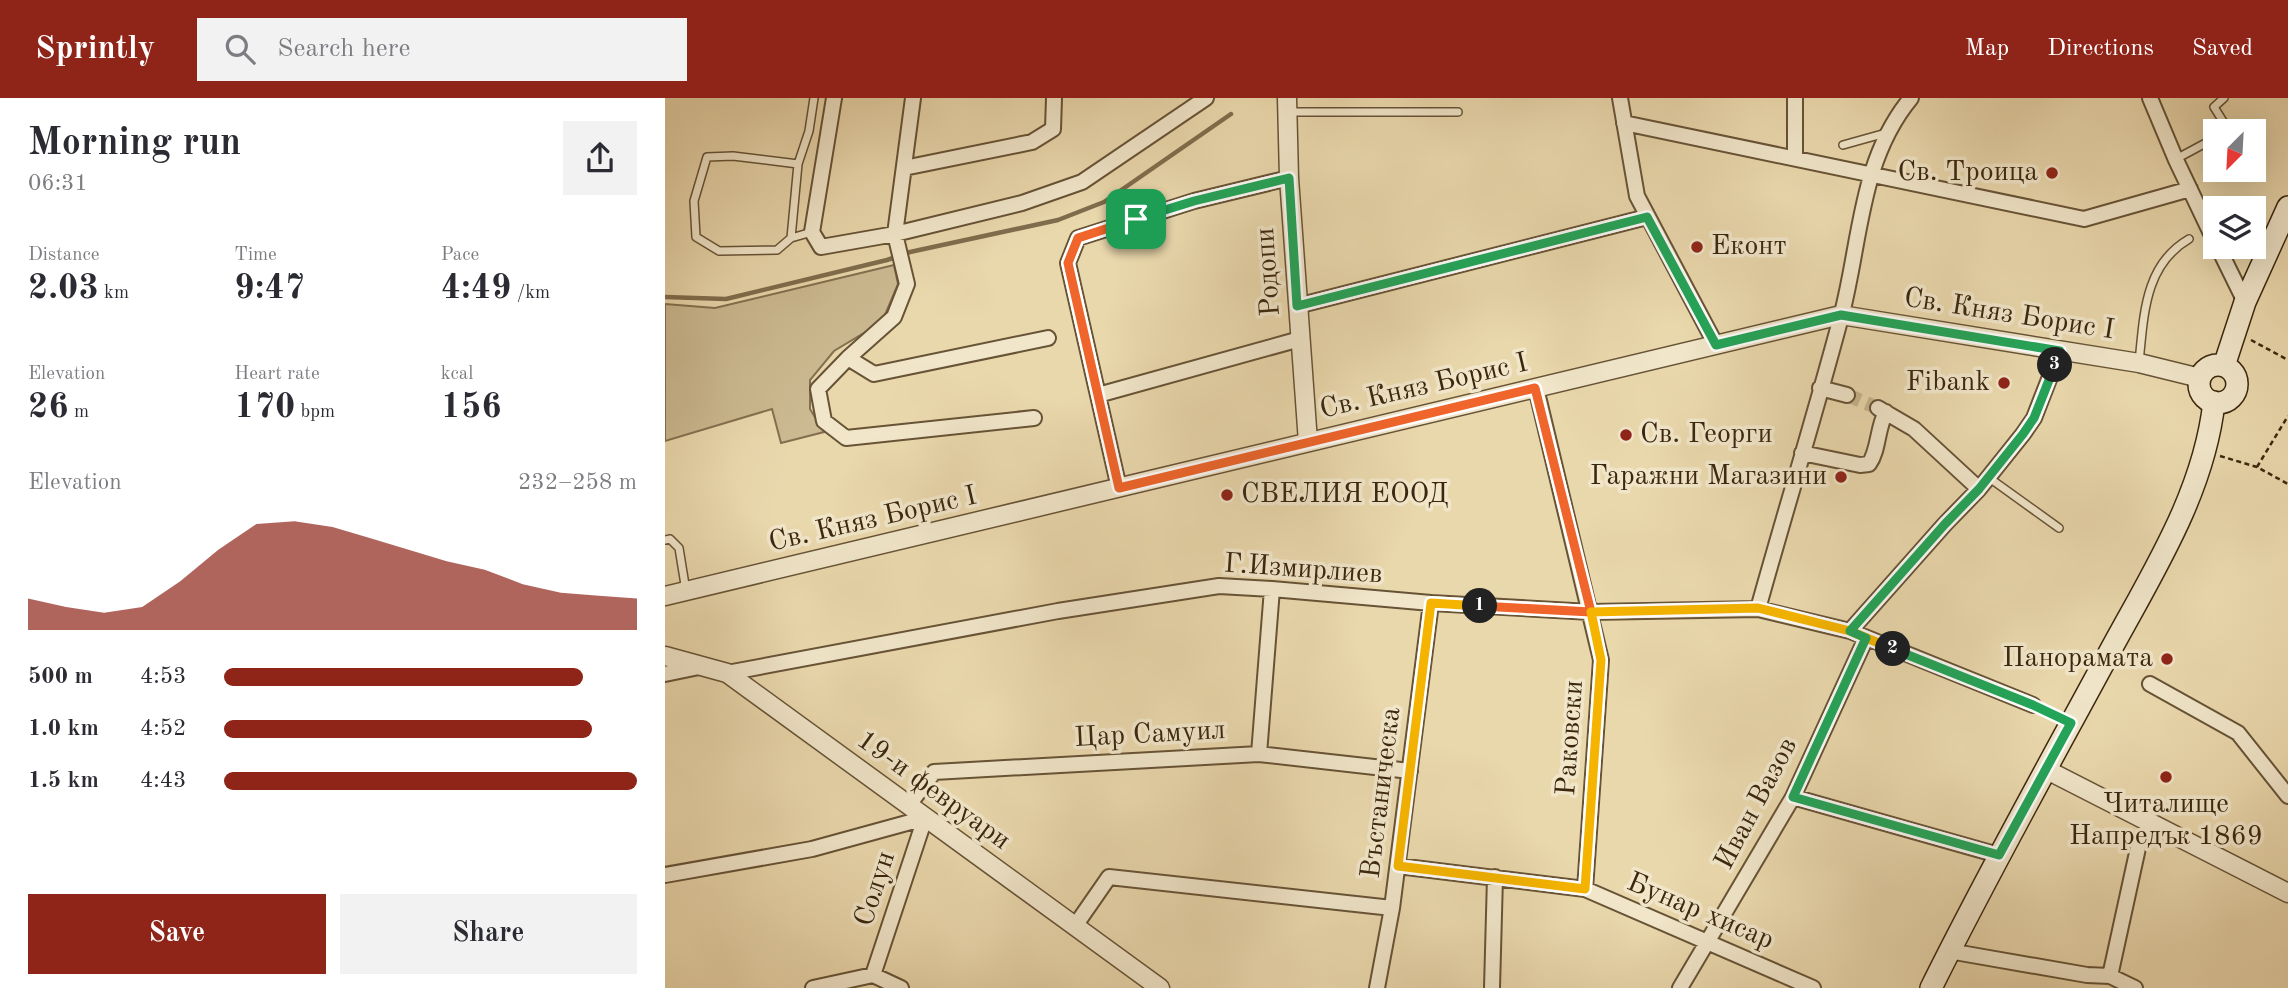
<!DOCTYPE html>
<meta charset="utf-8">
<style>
body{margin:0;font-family:"Old Standard TT",serif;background:#f2f2f3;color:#2b2b33;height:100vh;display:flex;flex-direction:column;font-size:26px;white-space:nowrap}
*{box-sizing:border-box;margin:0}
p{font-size:23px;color:#7c7c81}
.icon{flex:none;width:38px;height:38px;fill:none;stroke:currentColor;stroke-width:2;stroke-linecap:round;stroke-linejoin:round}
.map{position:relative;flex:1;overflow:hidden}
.panel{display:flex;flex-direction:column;background:#fff;width:665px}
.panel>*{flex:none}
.needle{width:46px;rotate:204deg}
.fabs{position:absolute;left:1538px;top:21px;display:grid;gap:14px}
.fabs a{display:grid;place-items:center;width:63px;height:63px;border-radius:0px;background:#fff;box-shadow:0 7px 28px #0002;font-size:35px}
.pin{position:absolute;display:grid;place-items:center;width:60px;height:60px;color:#fff;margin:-30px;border-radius:14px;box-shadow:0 4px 10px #0006}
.km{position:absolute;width:35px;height:35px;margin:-18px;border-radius:50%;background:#222;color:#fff;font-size:19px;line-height:35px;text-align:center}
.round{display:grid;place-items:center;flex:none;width:74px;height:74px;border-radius:0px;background:#f2f2f3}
.head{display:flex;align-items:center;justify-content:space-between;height:119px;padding:0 28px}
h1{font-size:38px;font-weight:600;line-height:52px}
.metrics{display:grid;grid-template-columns:repeat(3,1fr);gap:10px;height:119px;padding:7px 28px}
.metrics div{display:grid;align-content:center}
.metrics b{font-size:35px;font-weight:600}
.metrics small{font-size:19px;font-weight:400}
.metrics p{font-size:19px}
.chart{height:196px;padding:14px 28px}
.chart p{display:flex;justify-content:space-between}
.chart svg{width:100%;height:126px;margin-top:7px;fill:#8f2418;opacity:.7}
.action{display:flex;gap:14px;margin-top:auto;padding:14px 28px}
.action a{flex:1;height:80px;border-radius:0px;background:#8f2418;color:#fff;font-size:28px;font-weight:600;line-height:80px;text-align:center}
.action a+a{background:#f2f2f3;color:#2b2b33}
ul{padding:0 28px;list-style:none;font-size:23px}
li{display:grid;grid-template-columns:112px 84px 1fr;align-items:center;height:52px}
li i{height:18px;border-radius:9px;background:#8f2418}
header{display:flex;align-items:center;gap:42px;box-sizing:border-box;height:98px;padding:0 35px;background:#8f2418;color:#fff}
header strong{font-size:33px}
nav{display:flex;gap:38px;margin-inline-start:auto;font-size:24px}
.search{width:490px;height:63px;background:#f2f2f3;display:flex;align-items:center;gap:18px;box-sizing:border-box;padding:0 24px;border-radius:0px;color:#7c7c81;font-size:26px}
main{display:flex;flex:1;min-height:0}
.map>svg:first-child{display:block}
.green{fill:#ccba92;stroke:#847050;stroke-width:2}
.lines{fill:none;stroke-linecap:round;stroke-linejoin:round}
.stream{stroke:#806d4d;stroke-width:4.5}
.minor-tunnel{stroke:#c7b58d;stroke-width:14;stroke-dasharray:14 7;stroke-linecap:butt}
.service-casing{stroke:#675336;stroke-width:10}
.minor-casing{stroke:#675336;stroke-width:18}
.tertiary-casing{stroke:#675336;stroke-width:21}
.secondary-casing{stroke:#3b270e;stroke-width:24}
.path{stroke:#3b270e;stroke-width:2.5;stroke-dasharray:5 3.5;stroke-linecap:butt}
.service{stroke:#f1e6ca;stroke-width:7}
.minor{stroke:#f1e6ca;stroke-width:14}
.tertiary{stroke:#f1e6ca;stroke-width:18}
.secondary{stroke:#f1e6ca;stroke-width:21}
.split-1-casing{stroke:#fff;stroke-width:14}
.split-2-casing{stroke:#fff;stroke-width:14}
.split-3-casing{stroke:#fff;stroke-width:14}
.split-4-casing{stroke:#fff;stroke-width:14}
.split-1{stroke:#f0652b;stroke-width:9}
.split-2{stroke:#f5b400;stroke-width:9}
.split-3{stroke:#22a559;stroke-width:9}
.split-4{stroke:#22a559;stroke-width:9}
.poi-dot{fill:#8f2418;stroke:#f1e6ca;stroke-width:2.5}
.labels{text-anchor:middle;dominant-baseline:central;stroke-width:7;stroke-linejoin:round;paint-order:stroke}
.poi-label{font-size:28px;fill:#3b270e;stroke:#f1e6ca;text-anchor:end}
.street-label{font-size:28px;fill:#3b270e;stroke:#f1e6ca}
</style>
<header>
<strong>Sprintly</strong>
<div class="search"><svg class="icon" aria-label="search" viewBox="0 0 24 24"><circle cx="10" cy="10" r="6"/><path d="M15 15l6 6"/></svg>Search here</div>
<nav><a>Map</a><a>Directions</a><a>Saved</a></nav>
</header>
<main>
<section class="panel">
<div class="head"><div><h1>Morning run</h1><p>06:31</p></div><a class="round"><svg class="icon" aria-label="share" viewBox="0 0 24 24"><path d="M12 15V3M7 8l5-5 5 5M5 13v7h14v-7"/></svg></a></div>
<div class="metrics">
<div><p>Distance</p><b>2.03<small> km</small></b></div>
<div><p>Time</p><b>9:47</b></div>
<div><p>Pace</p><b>4:49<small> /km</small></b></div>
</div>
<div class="metrics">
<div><p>Elevation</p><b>26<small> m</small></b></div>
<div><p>Heart rate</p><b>170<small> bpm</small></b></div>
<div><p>kcal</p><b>156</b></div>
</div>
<div class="chart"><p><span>Elevation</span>232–258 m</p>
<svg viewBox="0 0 160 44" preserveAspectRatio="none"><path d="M0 44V33L10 36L20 38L30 36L40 27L50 16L60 7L70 6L80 8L90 12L100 16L110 20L120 23L130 28L140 31L150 32L160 33V44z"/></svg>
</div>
<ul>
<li><b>500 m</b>4:53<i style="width:87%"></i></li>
<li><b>1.0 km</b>4:52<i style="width:89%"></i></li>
<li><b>1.5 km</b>4:43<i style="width:100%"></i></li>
</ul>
<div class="action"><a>Save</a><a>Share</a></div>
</section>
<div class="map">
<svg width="1623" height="890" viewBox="0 0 1623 890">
<rect width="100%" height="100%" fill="#ead8ad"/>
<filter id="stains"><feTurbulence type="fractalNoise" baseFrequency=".00286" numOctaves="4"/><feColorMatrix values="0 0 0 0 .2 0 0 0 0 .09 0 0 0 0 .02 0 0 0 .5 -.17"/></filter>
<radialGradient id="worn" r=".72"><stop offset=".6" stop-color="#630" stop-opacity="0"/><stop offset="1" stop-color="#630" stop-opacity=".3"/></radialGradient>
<path class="green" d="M229 167 233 186 217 224 169 253 145 282V311L159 334 116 345 107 311 0 343V206L50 210Z"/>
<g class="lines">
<path class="stream" d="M0 199 61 201 222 162 245 154 393 122 439 104 566 16"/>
<path class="minor-tunnel" d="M1182 297 1213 310"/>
<defs>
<path id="service" d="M1559 0 1549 9 1564 33
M623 14H793
M1178 47 1221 35
M1511 61 1550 40
M147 134 126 140 112 152 54 153 31 139 29 103 42 59 68 58 133 66 144 33 149 0
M126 140 133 66
M1474 264C1479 218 1479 167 1524 141
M1323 379 1394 430
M0 442 5 441 14 450 21 493"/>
<path id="minor" d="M169 0 147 134 156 149 230 136 357 105 417 84 541 0
M248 0 230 136 242 186 229 219 183 260 153 291 159 323 181 340 369 320
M955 0 972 98 1051 247
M1130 0V59
M1485 0 1511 62 1550 144
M959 25 1419 121 1525 91
M239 70 367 44 388 31 389 0
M1553 149 1580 204
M632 208 982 119
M183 260 209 276 383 240
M871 290 936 562 920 791
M1155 290 1182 297
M433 297 635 241
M1213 310 1249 331 1314 391
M1137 355 1195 367 1204 366C1214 352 1212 330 1221 314
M454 390 403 165 413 140 529 103 624 80
M1093 511C1120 414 1150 317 1176 219 1196 144 1194 63 1246 0
M1185 533 1280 426 1314 391 1358 336 1369 320 1395 253
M62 575 393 513 554 488 607 491 766 505 926 514 1093 511 1185 533 1368 607
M0 576 34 569
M1485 586 1573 635 1623 698
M594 656 607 491
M1128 699 1333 757
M243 708 269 674 594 656 745 673
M733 768 920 791 1148 890
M0 777 147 751 260 720
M410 828 444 779 727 810
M1284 853 1422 877 1445 878 1470 890
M208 877 260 720
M1445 878 1473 750
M148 890 208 877 236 890
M712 890 727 810 766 505
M827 890 830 779
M1015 890 1128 699 1201 540"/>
<path id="tertiary" d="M622 0 624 80 643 344
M0 498 1176 217 1474 265 1535 280
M0 558 62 575 495 890
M1380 671 1623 795"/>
<path id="secondary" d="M1534 286a19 19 0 1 1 38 0a19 19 0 1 1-38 0Z
M1559 268 1580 204 1623 109
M1266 890C1322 777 1383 668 1443 557 1486 477 1539 396 1549 304"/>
</defs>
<use href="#service" class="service-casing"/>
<use href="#minor" class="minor-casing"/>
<use href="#tertiary" class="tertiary-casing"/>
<use href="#secondary" class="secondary-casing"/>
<path class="path" d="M1586 242 1623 262
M1555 358 1592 369 1623 386
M1592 369 1623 318"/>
<use href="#service" class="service"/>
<use href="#minor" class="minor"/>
<use href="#tertiary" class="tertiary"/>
<use href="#secondary" class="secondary"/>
</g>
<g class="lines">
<defs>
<path id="split-1" d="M471 121 413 140 403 165 454 390 870 290 926 514 815 508"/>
<path id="split-2" d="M815 508 766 505 733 768 920 791 936 562 926 514 1093 510 1185 533 1228 551"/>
<path id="split-3" d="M1228 551 1368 607 1406 625 1334 757 1128 699 1201 540 1185 533 1280 426 1314 391 1358 336 1369 320 1390 267"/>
<path id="split-4" d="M471 121 529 103 624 80 632 208 982 119 1051 247 1176 217 1395 253 1390 267"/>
</defs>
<use href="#split-1" class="split-1-casing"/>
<use href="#split-2" class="split-2-casing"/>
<use href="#split-3" class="split-3-casing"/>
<use href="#split-4" class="split-4-casing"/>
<use href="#split-1" class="split-1"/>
<use href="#split-2" class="split-2"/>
<use href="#split-3" class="split-3"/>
<use href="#split-4" class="split-4"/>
</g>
<g class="poi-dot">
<circle cx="1387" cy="75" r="7"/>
<circle cx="1032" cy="149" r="7"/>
<circle cx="1339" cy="285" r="7"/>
<circle cx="961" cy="337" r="7"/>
<circle cx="1176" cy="379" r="7"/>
<circle cx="562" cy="397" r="7"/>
<circle cx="1502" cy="561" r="7"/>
<circle cx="1501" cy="679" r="7"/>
</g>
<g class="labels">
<g class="poi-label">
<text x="1373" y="75">Св. Троица</text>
<text x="1046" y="149" text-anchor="start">Еконт</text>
<text x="1325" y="285">Fibank</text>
<text x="975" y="337" text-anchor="start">Св. Георги</text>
<text x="1162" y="379">Гаражни Магазини</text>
<text x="576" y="397" text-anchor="start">СВЕЛИЯ ЕООД</text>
<text x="1488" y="561">Панорамата</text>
<text x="1501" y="707" text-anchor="middle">Читалище<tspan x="1501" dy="32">Напредък 1869</tspan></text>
</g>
<g class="street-label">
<text transform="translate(604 174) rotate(-94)">Родопи</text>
<text transform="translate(1344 217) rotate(9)">Св. Княз Борис I</text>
<text transform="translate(759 289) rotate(-13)">Св. Княз Борис I</text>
<text transform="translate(208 422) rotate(-13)">Св. Княз Борис I</text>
<text transform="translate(638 472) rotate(4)">Г.Измирлиев</text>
<text transform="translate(485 637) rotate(-3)">Цар Самуил</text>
<text transform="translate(906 640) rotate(-86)">Раковски</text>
<text transform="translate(268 693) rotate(36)">19-и февруари</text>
<text transform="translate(717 695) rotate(-83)">Въстаническа</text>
<text transform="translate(1092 706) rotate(-62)">Иван Вазов</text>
<text transform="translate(211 791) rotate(-72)">Солун</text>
<text transform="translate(1035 814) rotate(23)">Бунар хисар</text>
</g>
</g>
<rect width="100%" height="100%" filter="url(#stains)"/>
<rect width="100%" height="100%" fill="url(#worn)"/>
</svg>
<div class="fabs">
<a><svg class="needle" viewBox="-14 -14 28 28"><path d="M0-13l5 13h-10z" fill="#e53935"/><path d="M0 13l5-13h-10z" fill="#7c7c81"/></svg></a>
<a><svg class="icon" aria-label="layers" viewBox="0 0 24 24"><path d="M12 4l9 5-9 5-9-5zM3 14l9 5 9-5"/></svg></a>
</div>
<div class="pin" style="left:471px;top:121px;background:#1e9e55"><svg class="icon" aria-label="arrive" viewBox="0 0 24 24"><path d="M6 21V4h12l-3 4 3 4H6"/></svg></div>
<b class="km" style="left:815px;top:508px">1</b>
<b class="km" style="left:1228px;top:551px">2</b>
<b class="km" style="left:1390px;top:267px">3</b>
</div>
</main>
